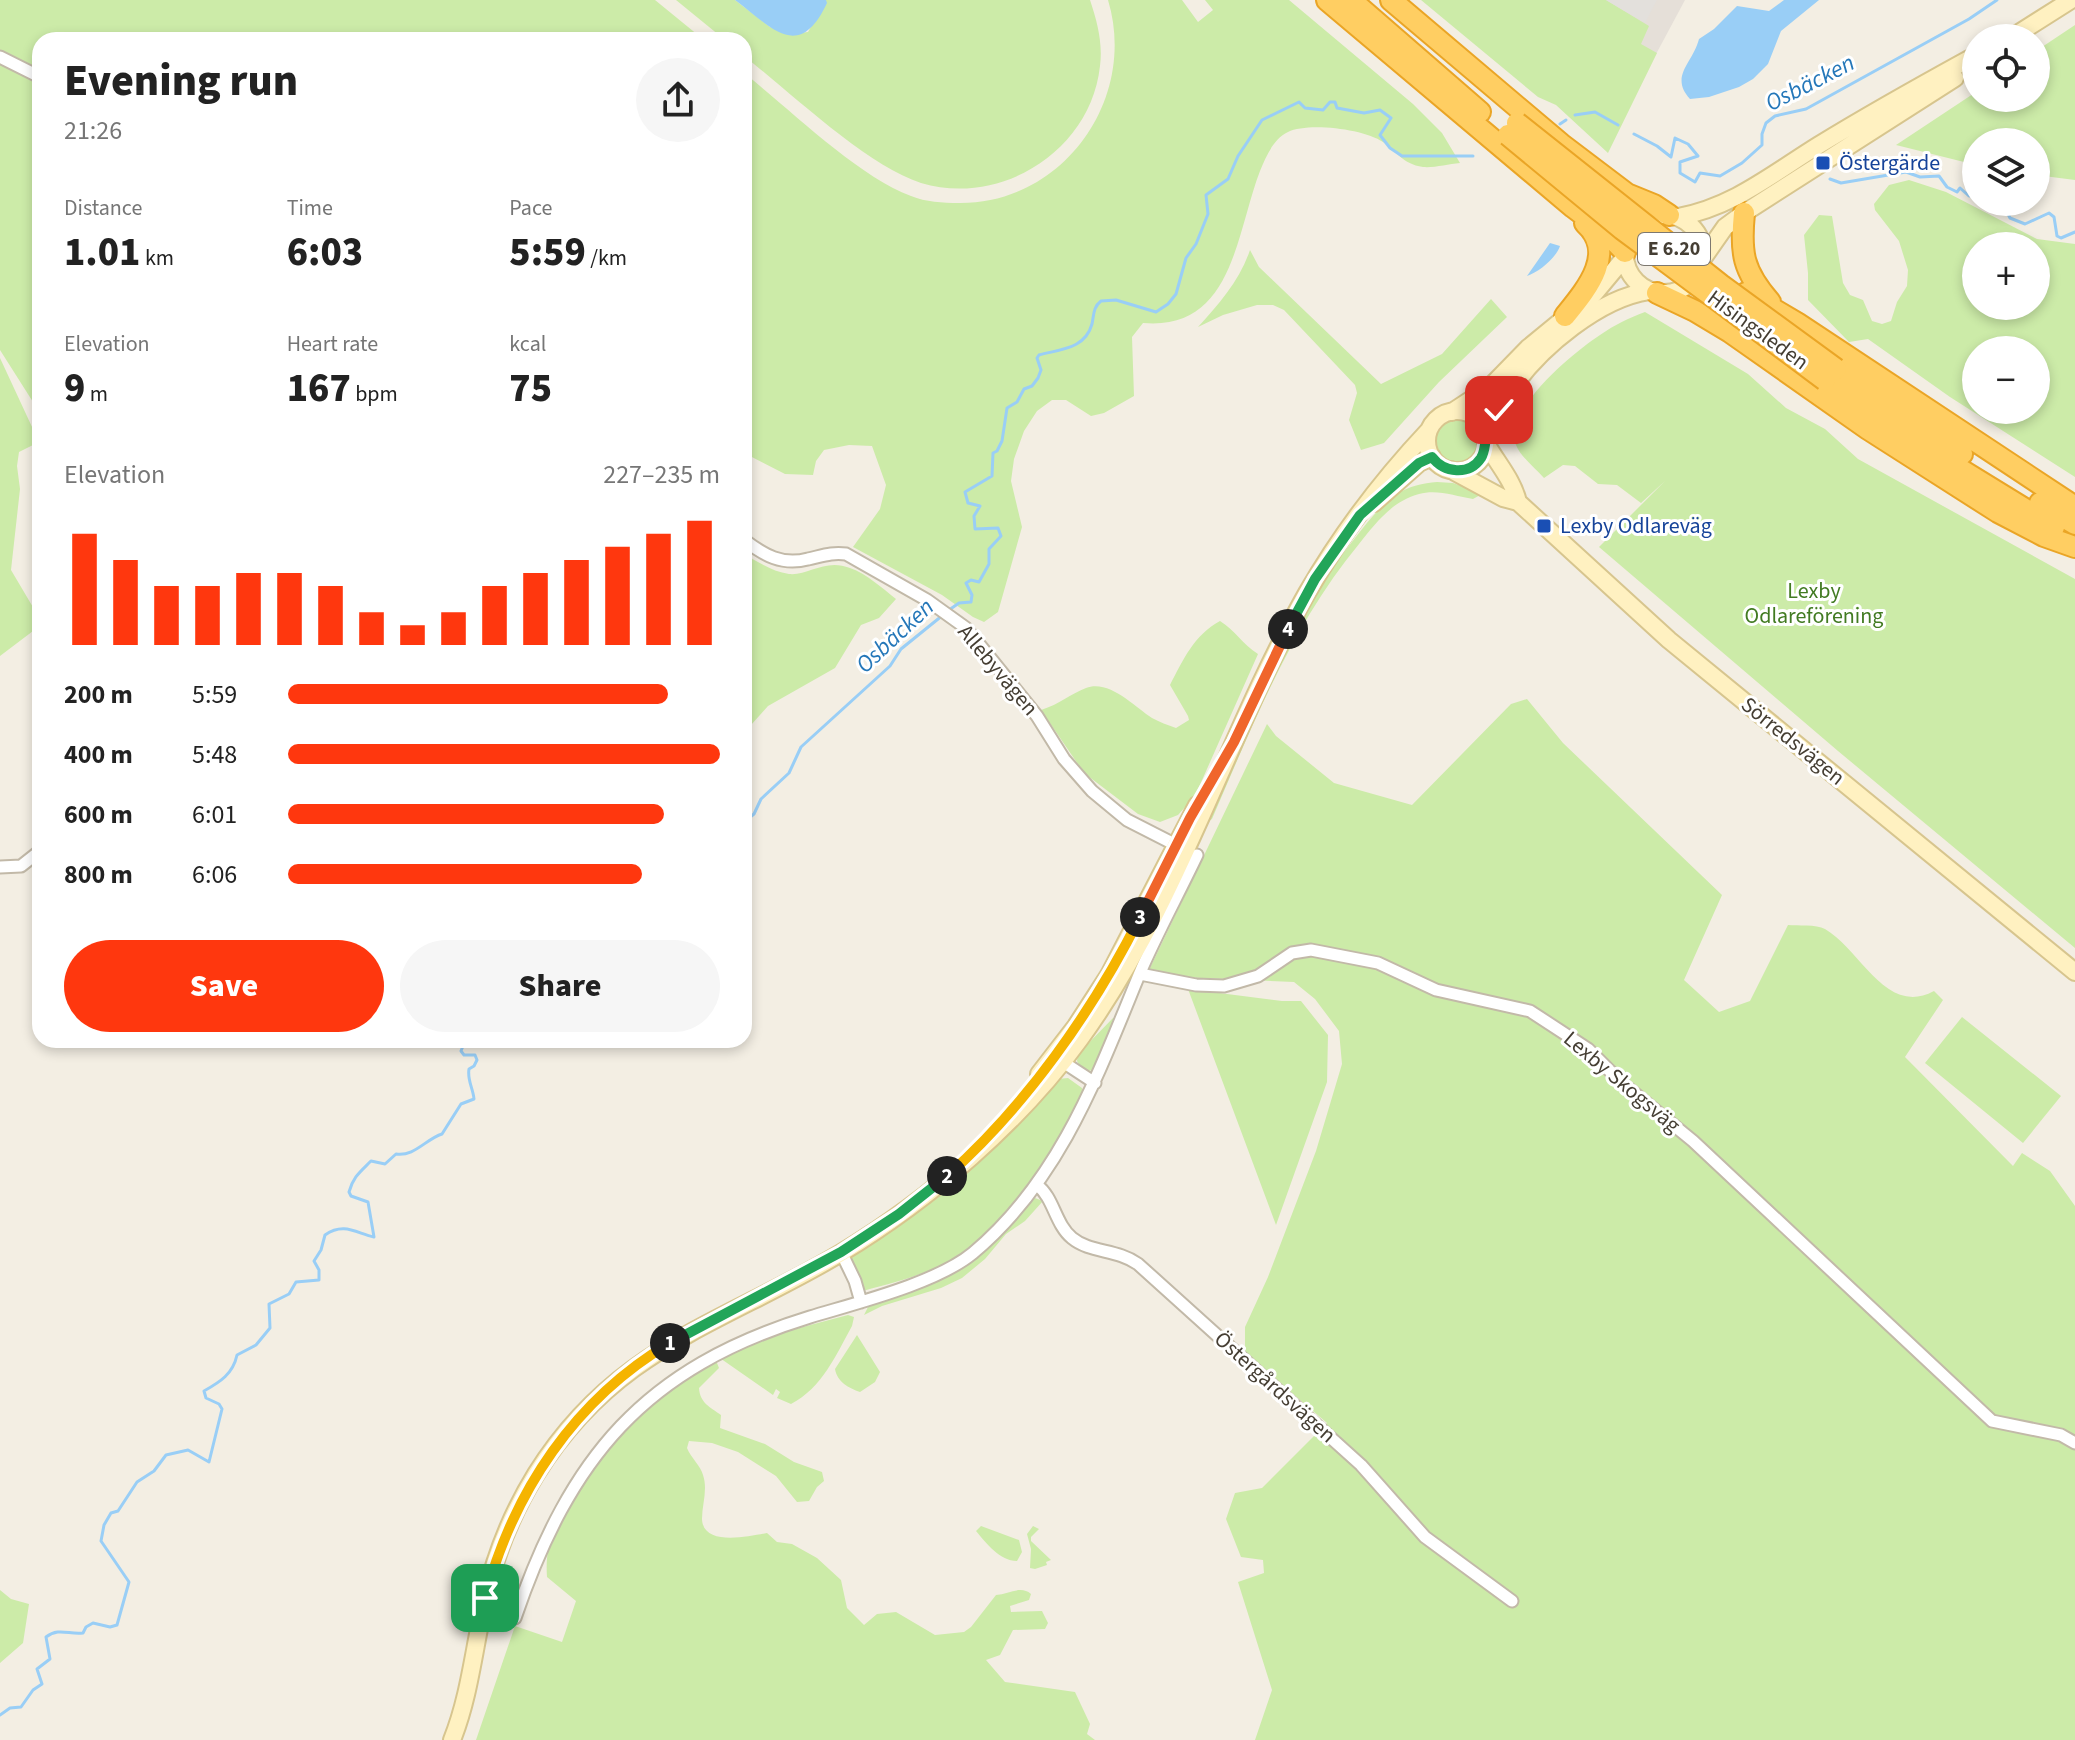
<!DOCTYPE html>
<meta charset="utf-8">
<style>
body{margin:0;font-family:"Source Sans 3",sans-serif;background:#f6f6f6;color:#222;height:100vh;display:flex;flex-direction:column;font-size:30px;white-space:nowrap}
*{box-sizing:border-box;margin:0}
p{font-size:26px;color:#767676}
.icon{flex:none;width:44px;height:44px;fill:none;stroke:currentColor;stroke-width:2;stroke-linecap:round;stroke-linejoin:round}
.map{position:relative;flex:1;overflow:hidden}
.side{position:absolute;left:32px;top:32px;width:720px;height:1016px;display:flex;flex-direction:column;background:#fff;border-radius:24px;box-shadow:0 4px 12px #0003}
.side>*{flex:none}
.fabs{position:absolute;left:1962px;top:24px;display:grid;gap:16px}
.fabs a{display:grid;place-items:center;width:88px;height:88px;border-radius:50%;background:#fff;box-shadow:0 4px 12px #0003;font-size:40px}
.pin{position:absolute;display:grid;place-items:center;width:68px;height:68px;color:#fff;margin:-34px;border-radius:16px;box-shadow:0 4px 12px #0006}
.km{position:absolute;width:40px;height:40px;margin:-20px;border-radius:50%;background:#222;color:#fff;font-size:22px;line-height:40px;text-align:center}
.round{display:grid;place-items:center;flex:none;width:84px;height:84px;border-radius:42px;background:#f6f6f6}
.head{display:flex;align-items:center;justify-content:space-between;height:136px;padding:0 32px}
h1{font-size:44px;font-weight:800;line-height:60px}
.metrics{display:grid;grid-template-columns:repeat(3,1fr);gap:12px;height:136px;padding:8px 32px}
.metrics div{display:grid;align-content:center}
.metrics b{font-size:40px;font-weight:800}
.metrics small{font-size:22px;font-weight:400}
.metrics p{font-size:22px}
.chart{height:224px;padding:16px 32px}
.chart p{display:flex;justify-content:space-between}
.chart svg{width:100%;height:144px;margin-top:8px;stroke:#ff370e;stroke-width:6}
.primary-button{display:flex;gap:16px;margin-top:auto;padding:16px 32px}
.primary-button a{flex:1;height:92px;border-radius:48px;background:#ff370e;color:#fff;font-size:32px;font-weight:800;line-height:92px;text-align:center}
.primary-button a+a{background:#f6f6f6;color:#222}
ul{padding:0 32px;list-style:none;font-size:26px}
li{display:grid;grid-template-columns:128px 96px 1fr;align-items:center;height:60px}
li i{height:20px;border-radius:10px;background:#ff370e}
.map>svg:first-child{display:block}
.industrial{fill:#e5dfd8}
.green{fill:#cceba8;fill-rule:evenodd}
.parking{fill:#e3e0dc}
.water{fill:#99cef6}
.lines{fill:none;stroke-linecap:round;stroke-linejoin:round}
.stream{stroke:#99cef6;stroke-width:3}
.street-casing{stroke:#c2b9a8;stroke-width:15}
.secondary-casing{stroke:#d7c58e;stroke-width:20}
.highway-casing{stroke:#eaa526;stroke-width:24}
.street{stroke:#fff;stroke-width:11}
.secondary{stroke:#fff1c1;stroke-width:16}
.highway{stroke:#ffce62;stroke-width:20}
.highway-bridge-casing{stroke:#eaa526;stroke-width:24;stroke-linecap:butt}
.highway-bridge{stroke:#ffce62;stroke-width:20}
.split-1-casing{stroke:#fff;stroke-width:16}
.split-2-casing{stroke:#fff;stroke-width:16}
.split-3-casing{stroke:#fff;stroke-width:16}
.split-4-casing{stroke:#fff;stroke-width:16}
.split-5-casing{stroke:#fff;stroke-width:16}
.split-1{stroke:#f5b400;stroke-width:10}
.split-2{stroke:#22a559;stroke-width:10}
.split-3{stroke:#f5b400;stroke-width:10}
.split-4{stroke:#f0652b;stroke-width:10}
.split-5{stroke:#22a559;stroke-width:10}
.transit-dot{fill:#1a4fb4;stroke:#fff;stroke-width:3}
.labels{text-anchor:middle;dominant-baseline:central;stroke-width:6;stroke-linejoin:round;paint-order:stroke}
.shield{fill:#fff;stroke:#7d7870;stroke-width:2}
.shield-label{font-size:20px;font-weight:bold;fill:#453e33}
.transit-label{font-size:22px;fill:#164399;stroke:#fff;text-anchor:start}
.street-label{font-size:22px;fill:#453e33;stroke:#fff}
.park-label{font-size:22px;fill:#427b22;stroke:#fff}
.water-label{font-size:24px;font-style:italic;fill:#2477b9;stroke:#fff}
</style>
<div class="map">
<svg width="2075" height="1740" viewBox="0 0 2075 1740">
<rect width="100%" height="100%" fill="#f3eee3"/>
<path class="industrial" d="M1584 0H1685L1655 56Z"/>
<path class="green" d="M0 0H655L704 40H40V413L0 350Z
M676 0H735L770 27 799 33 808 32 826 0H1090C1097 21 1103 43 1100 66 1091 150 1002 207 921 183 867 166 790 92 744 56V40H725Z
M1108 0H1182L1198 22 1213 10 1205 0H1289L1413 104 1442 133 1460 163C1448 164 1434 168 1423 167 1402 164 1397 151 1383 142 1364 129 1308 122 1288 132 1273 139 1266 157 1260 171 1236 233 1233 331 1143 323L1132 337 1134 396 1104 413 1091 416 1066 400H1052L1037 411 1024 431 1014 459 1011 481 1022 527 998 612 984 622 973 617 942 595 853 547 880 509 886 485 872 446 849 445 824 450 816 461 813 475 785 474 744 453V73C791 110 856 175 911 196 926 202 942 203 959 203 1063 204 1138 99 1108 0Z
M1421 0H1606L1649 26 1641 44 1657 53 1608 153 1556 105 1538 97Z
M2075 25V180L2036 175V142H1976V165L1896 145 1976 92V98H2036V51Z
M1909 180 1946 192 2037 239 2075 244V477L1950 397 1868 339 1849 342 1808 300V273L1804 235 1819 215 1832 216 1843 283 1850 295 1863 300 1872 321 1882 324 1891 321 1897 302 1907 286 1908 270 1899 241 1875 210 1874 204 1889 185ZM2036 246V306H1976V246ZM2036 350V410H1976V350Z
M1250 250 1259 267 1381 384 1442 354 1491 299 1507 317 1439 382 1384 443 1361 450 1349 420 1357 393 1355 385 1284 310 1273 305H1257L1223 315 1198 327C1219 304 1240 280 1250 250Z
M1645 312 1748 374 1786 408 1825 429 1858 459 2075 579V948L1838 751 1599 547 1665 481 1641 503 1617 485 1598 484 1575 466 1563 465 1544 478C1536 469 1520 456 1516 445 1503 410 1574 352 1600 335 1614 325 1629 318 1645 312Z
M0 358 39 442 19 452 17 466 20 489 11 570 40 619 37 628 0 656Z
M1432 442a24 24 0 1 1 48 0a24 24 0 1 1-48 0Z
M1437 482 1453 483 1482 494 1473 499C1455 496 1437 489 1419 494 1392 501 1375 524 1359 544 1292 625 1253 724 1212 819L1206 823C1249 728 1289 620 1355 538 1368 522 1380 505 1397 494 1409 486 1423 483 1437 482Z
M744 554C758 562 773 572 789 574 808 576 825 558 850 568 867 574 882 588 896 599L879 618 861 625 835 668 768 706 751 725 744 737Z
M1220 621C1235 630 1243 645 1258 654L1195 796 1178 815 1160 822 1138 814 1084 773 1041 710C1060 704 1070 694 1086 688 1109 679 1135 707 1152 718 1159 722 1168 725 1176 728L1189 720 1188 716 1170 685C1183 660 1194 635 1220 621Z
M1527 699 1563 743 1722 895 1684 980 1719 1012 1750 1001 1788 925C1798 926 1816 924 1825 929 1861 950 1886 1017 1934 991L1943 1000 1905 1057 2013 1166 2022 1153 2050 1171 2075 1206V1740H1255L1272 1690 1238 1582 1264 1573 1263 1560 1241 1557 1226 1519 1235 1493 1262 1488 1327 1423 1245 1353V1327L1268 1277 1316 1151 1342 1064 1339 1031 1315 999 1294 982 1155 976 1149 970 1267 724 1276 736 1334 783 1412 805 1511 704Z
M1188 989 1282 1001H1301L1328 1035 1327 1082 1276 1225Z
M1962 1017 2061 1096 2023 1143 1925 1063Z
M1113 1018 1118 1022 1096 1070C1087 1072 1081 1069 1077 1061L1078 1054Z
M1068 1078 1082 1088 1084 1094C1057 1152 1012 1224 956 1257 927 1275 895 1282 863 1291L849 1257 902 1222 1058 1079Z
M1035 1198 1043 1201 1025 1221 1006 1234 985 1259 962 1278 941 1288 882 1306 864 1315 869 1305 956 1272 1001 1234Z
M848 1315 854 1317 852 1326C836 1355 822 1388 791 1404L777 1398 780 1392 776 1389 773 1395 717 1356 784 1332Z
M857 1335 880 1372 875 1382 860 1392C849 1388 837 1382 835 1369Z
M711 1361 717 1363 719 1368 699 1388C700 1403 710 1407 721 1415L720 1428 765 1444 794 1462 822 1472 824 1481 817 1487 809 1501 797 1502 776 1476 738 1452 712 1443 689 1441 687 1448C691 1458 701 1466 703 1475 708 1490 702 1504 702 1519 703 1547 749 1536 767 1533L777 1542 792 1544 817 1558 841 1580 847 1608 864 1625 877 1614 896 1612 935 1635 964 1632 971 1627 996 1595C1009 1594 1021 1585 1031 1594L1029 1600 1010 1606 1011 1612 1042 1611 1048 1623 1045 1629 1013 1630 1000 1655 986 1660 1005 1682 1075 1692 1090 1724 1087 1734 1095 1740H476L515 1626 562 1642 576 1601 547 1577C546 1562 547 1548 553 1534 573 1488 629 1419 669 1389 683 1379 697 1370 711 1361Z
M981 1526 1019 1540 1022 1552 1017 1561C1000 1561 986 1543 976 1531Z
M1033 1526 1039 1529 1031 1537V1541L1051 1560 1046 1562 1047 1565 1035 1569 1030 1568 1031 1549 1027 1534Z
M0 1590 11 1599 29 1604 23 1643 0 1663Z"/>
<path class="parking" d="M1606 0H1657L1645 23Z"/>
<path class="water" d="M735 0H826L827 3C799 63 771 27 735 0Z
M1784 0H1819L1781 31 1768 64 1753 79 1739 87 1709 97 1690 99C1669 76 1693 63 1699 39L1714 29 1737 6 1769 11Z
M1550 243 1560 246C1556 258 1539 272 1527 276Z"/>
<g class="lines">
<path class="stream" d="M1575 115 1595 112 1618 125
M1560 124 1566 120
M1634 134 1657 146 1671 157 1675 138 1688 144 1698 156 1680 162V173L1695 182 1700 173 1720 176 1742 163 1762 145V134L1766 123 1775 116 1806 109 1969 19 1997 0
M1830 179 1841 183 1906 172 1920 177 1939 176 1947 187 1957 192 1960 188 1969 196 1976 193
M2013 202 2008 214 2010 218 2025 224 2049 213 2054 217 2057 236 2061 238 2075 232
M949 610 959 603 971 602 972 595 966 583 971 580 979 582 989 564V549L1001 536 998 528 975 529 974 516 980 506 968 503 965 492 992 476 993 453 997 451 1002 441 1007 408 1017 402 1024 389 1032 386 1038 378 1041 370 1037 358 1039 355C1061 349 1085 349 1092 324 1094 315 1093 307 1101 301L1116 300 1156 312 1168 304 1176 294 1186 258 1196 244 1208 214 1206 195 1228 179 1238 156 1262 120 1299 102 1305 108 1323 110 1330 102H1335L1337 108 1364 113 1380 110 1391 118 1380 135 1390 148 1402 156H1473
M744 822 754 814 761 799 789 773 801 747 890 666 901 649 943 615
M0 1715 10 1708 21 1707 33 1690 42 1684 37 1669 50 1659 46 1637C59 1627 69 1635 83 1633L86 1627 93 1623 110 1627 117 1625 129 1582 101 1541 104 1525 111 1513 118 1511 137 1482 154 1471 166 1455 188 1450 209 1462 222 1409 219 1404 206 1398 204 1391C220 1382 233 1374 237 1355L256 1345 270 1328 269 1304 289 1294 296 1282 319 1280V1270L314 1261 321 1250 325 1235C344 1222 356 1233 374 1237L368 1202 351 1196 349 1192C353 1177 360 1172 371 1161L385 1164 396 1154C414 1157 426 1139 442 1134L461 1104 474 1099C473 1088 467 1080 469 1069L474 1066 477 1060 475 1055H464L461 1051 465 1041 473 1043 477 1040"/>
<defs>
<path id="street" d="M0 57 40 77
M744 540C764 555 782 566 808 559 822 556 832 552 846 554L927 600 966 628 1037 716 1064 759 1092 791 1127 820 1176 845
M0 867 21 866 40 851
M1140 974 1196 985 1224 986 1258 976 1292 953 1311 950 1378 963 1436 990 1530 1011 1588 1049 1622 1083 1693 1141 1992 1421 2061 1435 2075 1443
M1063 1062 1095 1083
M1037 1185C1054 1198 1055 1224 1072 1238 1090 1253 1117 1249 1138 1264L1361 1465 1425 1537 1512 1601
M841 1252 855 1281 861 1302
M515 1618C570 1457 644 1368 810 1317 856 1303 937 1283 973 1253 1060 1180 1097 1077 1139 975 1156 935 1178 895 1197 855"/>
<path id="secondary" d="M2011 38 2071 0
M1625 254a39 39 0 1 1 78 0a39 39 0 1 1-78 0Z
M1678 217C1733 207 1772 174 1819 145 1868 115 1918 87 1969 59H1976
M1704 257 1725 227 1744 213 1955 78
M1427 441a30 30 0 1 1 60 0a30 30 0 1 1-60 0Z
M1452 412 1490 387 1528 348 1595 293 1625 257
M1486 437C1494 420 1502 402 1513 387 1541 347 1600 298 1649 291
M1486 443C1497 463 1513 480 1518 502
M1451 470 1503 498 1518 502 1669 640 2075 972
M1374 503 1419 463 1432 457
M1039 1074 1076 1026 1109 975 1197 805
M452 1740C470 1695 474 1647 485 1600 495 1555 512 1513 536 1474 615 1347 722 1324 841 1253 929 1200 1020 1122 1080 1039 1179 903 1225 738 1307 593 1341 534 1382 480 1429 430"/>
<path id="highway" d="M1327 0 1573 207 1606 232 1625 252
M1351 0 1480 112
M1391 0 1561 144 1627 194 1654 205 1669 215
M1744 213C1740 253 1743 271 1770 302
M1657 293 1695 311 1730 332 1868 429 1998 512 2044 536 2075 547
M1746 293 1797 323 2075 507
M1565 316C1586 290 1618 253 1585 223
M1836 369 1962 454
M1825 380 1932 452 2054 527
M2040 503 2075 524"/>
</defs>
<use href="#street" class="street-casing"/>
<use href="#secondary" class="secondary-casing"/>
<use href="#highway" class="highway-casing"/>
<use href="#street" class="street"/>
<use href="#secondary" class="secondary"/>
<use href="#highway" class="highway"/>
<defs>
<path id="highway-bridge" d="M1517 123 1721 285 1836 369
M1508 135 1622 229 1825 380"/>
</defs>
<use href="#highway-bridge" class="highway-bridge-casing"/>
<use href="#highway-bridge" class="highway-bridge"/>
</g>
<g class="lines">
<defs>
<path id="split-1" d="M485 1598C513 1492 575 1399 670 1343"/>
<path id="split-2" d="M670 1343 841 1252 899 1214 947 1176"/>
<path id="split-3" d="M947 1176C1025 1107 1093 1011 1140 917"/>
<path id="split-4" d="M1140 917 1190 818 1234 742 1288 629"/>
<path id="split-5" d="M1288 629 1315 579 1360 515 1419 463 1432 457C1444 473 1469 476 1481 458 1486 450 1484 441 1488 433 1491 425 1496 418 1499 410"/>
</defs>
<use href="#split-1" class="split-1-casing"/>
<use href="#split-2" class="split-2-casing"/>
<use href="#split-3" class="split-3-casing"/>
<use href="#split-4" class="split-4-casing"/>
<use href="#split-5" class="split-5-casing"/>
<use href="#split-1" class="split-1"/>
<use href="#split-2" class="split-2"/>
<use href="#split-3" class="split-3"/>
<use href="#split-4" class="split-4"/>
<use href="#split-5" class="split-5"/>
</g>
<g class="transit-dot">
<rect x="1815" y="155" width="16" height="16" rx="4"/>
<rect x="1536" y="518" width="16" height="16" rx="4"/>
</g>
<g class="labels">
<rect class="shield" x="1638" y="233" width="72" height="32" rx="6"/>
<g class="shield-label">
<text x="1674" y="249">E 6.20</text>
</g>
<g class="transit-label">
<text x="1839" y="163">Östergärde</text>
<text x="1560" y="526">Lexby Odlareväg</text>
</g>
<g class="street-label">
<text transform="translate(1758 330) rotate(36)">Hisingsleden</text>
<text transform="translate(998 670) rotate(50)">Allebyvägen</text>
<text transform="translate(1793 741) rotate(39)">Sörredsvägen</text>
<text transform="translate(1622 1082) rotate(40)">Lexby Skogsväg</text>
<text transform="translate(1275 1387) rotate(42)">Östergårdsvägen</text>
</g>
<g class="park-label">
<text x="1814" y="591">Lexby<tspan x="1814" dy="25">Odlareförening</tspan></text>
</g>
<g class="water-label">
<text transform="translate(1810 83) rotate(-27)">Osbäcken</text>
<text transform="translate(895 636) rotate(-43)">Osbäcken</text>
</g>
</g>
</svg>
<div class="fabs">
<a><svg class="icon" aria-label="locate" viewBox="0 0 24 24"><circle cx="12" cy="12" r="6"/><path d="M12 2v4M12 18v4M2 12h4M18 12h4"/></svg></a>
<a><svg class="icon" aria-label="layers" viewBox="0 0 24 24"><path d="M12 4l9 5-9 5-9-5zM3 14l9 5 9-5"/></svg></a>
<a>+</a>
<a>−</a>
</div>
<div class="pin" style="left:485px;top:1598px;background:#1e9e55"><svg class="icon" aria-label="arrive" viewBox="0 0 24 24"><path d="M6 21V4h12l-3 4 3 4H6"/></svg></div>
<div class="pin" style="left:1499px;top:410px;background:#d93025"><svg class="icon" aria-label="check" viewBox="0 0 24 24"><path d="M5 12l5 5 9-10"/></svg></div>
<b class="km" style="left:670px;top:1343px">1</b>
<b class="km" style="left:947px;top:1176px">2</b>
<b class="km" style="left:1140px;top:917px">3</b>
<b class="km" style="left:1288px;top:629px">4</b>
<section class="side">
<div class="head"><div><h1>Evening run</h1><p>21:26</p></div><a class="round"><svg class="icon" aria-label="share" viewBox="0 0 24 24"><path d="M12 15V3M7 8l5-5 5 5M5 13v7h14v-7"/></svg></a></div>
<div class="metrics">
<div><p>Distance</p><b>1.01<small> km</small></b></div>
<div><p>Time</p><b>6:03</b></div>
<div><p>Pace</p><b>5:59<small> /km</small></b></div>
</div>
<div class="metrics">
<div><p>Elevation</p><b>9<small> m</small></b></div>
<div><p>Heart rate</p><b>167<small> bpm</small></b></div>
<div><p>kcal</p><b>75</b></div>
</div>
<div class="chart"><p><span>Elevation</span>227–235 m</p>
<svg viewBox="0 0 160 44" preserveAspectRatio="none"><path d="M5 44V10M15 44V18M25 44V26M35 44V26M45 44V22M55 44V22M65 44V26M75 44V34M85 44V38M95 44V34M105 44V26M115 44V22M125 44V18M135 44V14M145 44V10M155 44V6"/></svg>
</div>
<ul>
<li><b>200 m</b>5:59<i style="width:88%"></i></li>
<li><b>400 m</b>5:48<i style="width:100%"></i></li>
<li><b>600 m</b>6:01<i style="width:87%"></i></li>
<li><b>800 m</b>6:06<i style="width:82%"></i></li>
</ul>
<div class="primary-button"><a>Save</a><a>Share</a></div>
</section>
</div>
